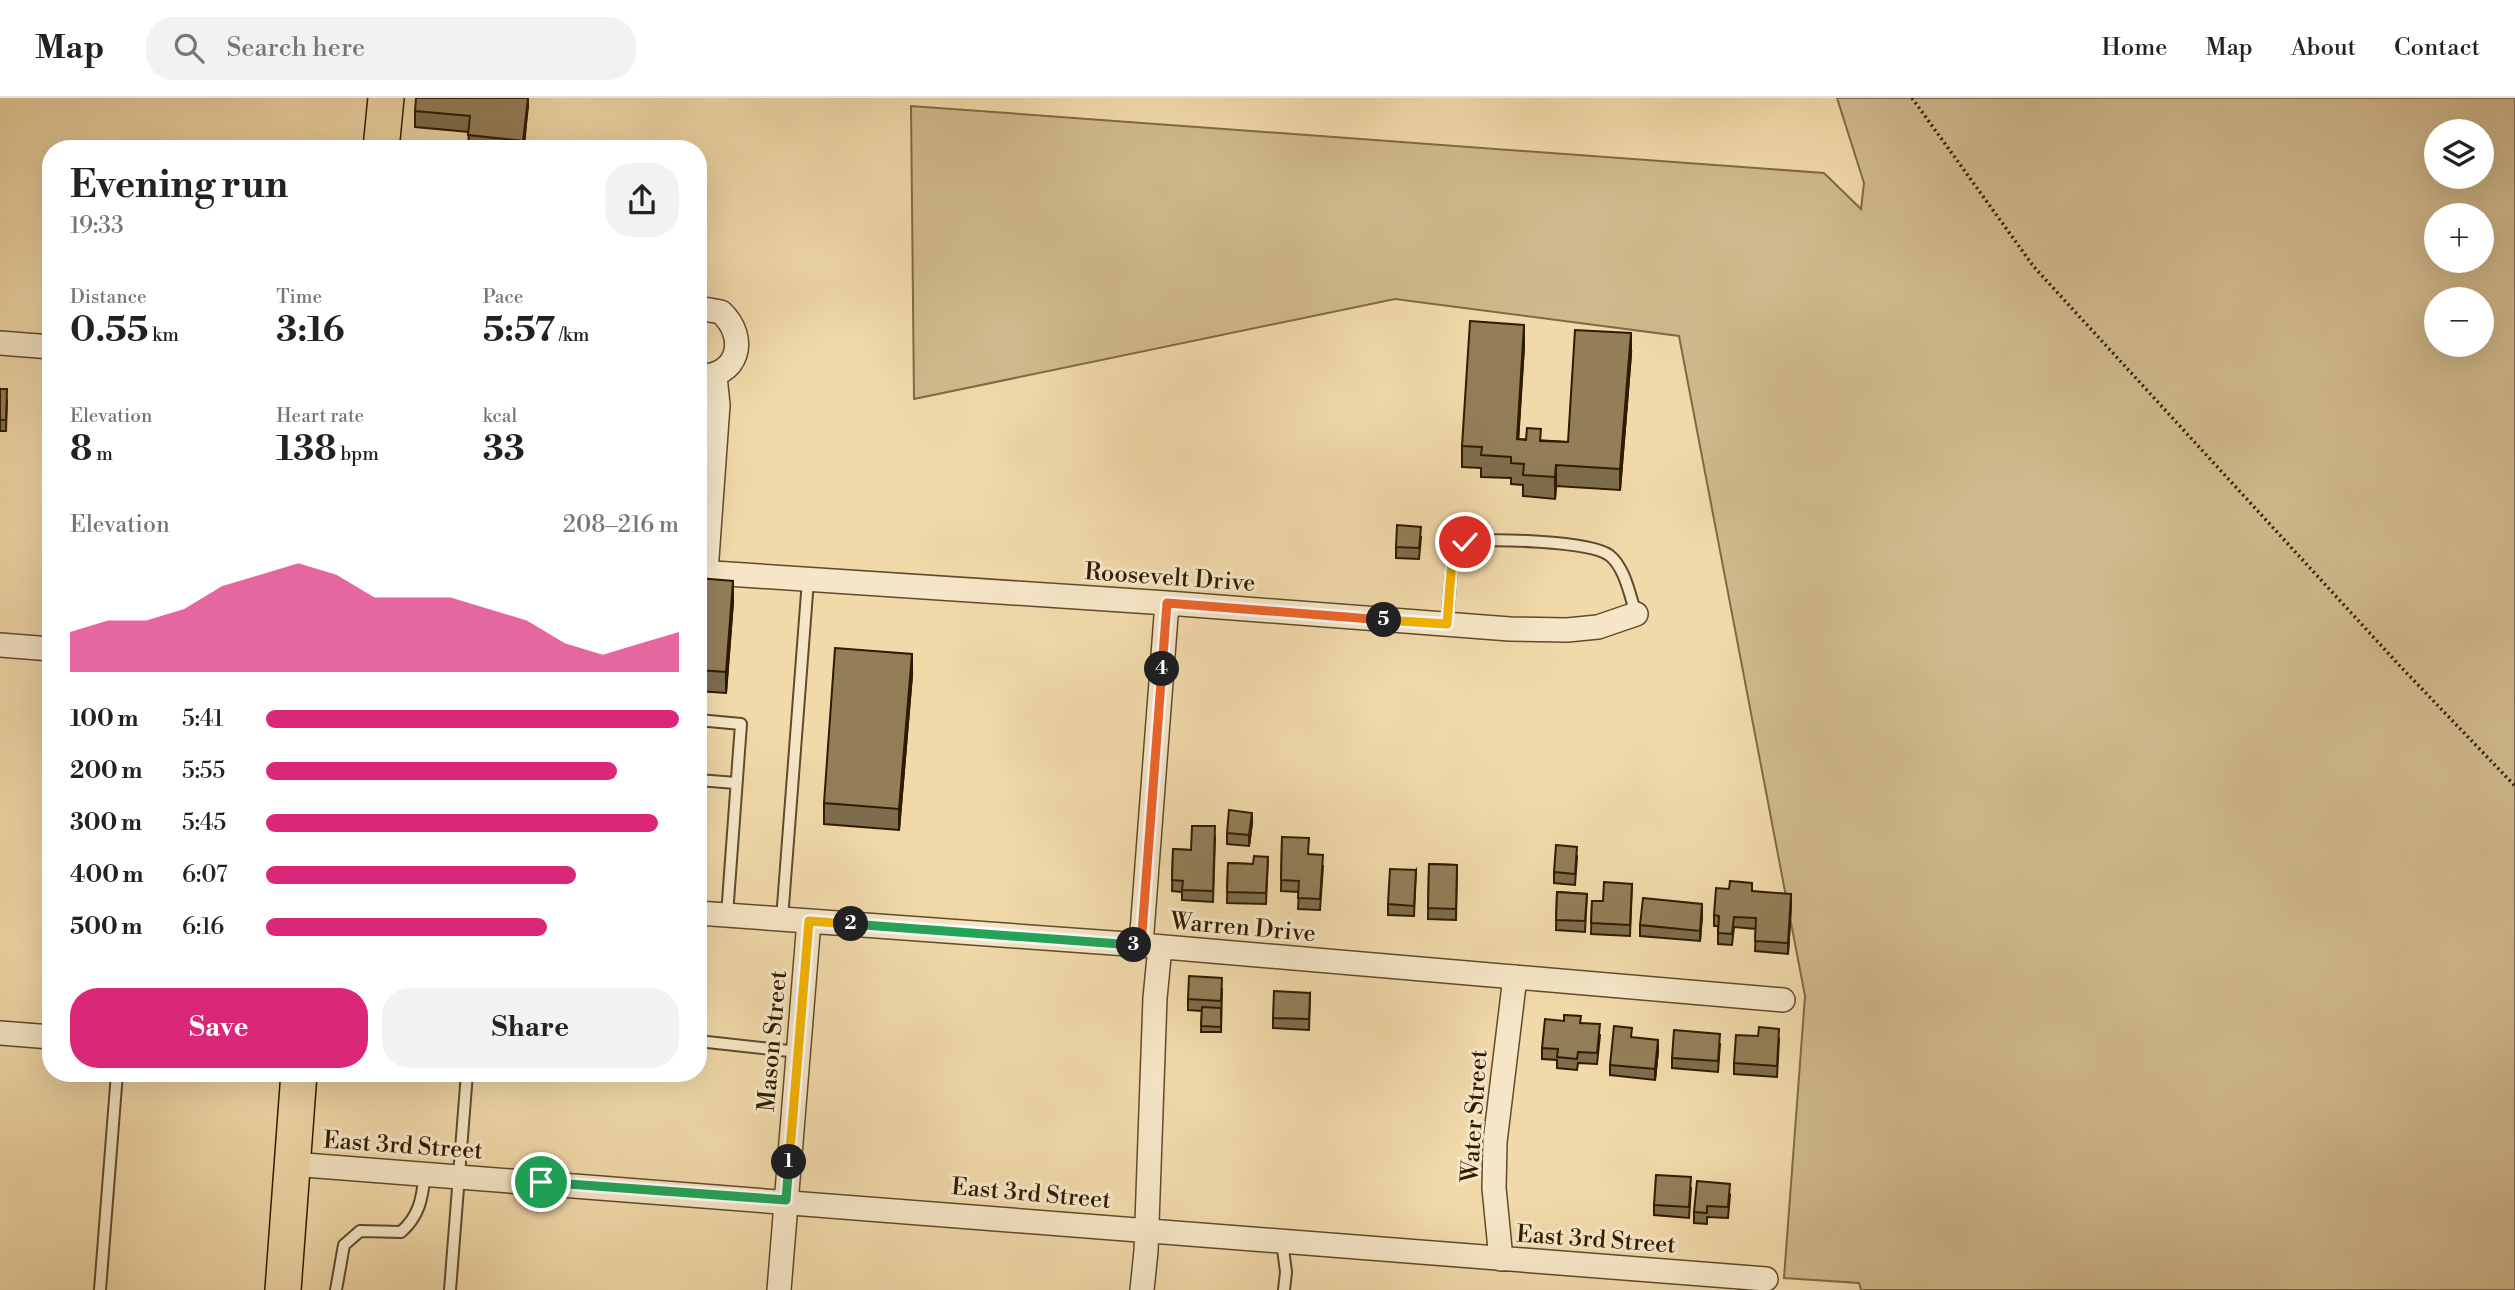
<!DOCTYPE html>
<meta charset="utf-8">
<style>
body{margin:0;font-family:"Libre Bodoni",serif;background:#f2f2f2;color:#222;height:100vh;display:flex;flex-direction:column;font-size:26px;white-space:nowrap}
*{box-sizing:border-box;margin:0}
p{font-size:23px;color:#767676}
.icon{flex:none;width:38px;height:38px;fill:none;stroke:currentColor;stroke-width:2;stroke-linecap:round;stroke-linejoin:round}
.map{position:relative;flex:1;overflow:hidden}
.details{position:absolute;left:42px;top:42px;width:665px;height:942px;display:flex;flex-direction:column;background:#fff;border-radius:28px;box-shadow:0 7px 28px #0002}
.details>*{flex:none}
.fabs{position:absolute;left:2424px;top:21px;display:grid;gap:14px}
.fabs a{display:grid;place-items:center;width:70px;height:70px;border-radius:50%;background:#fff;box-shadow:0 7px 28px #0002;font-size:35px}
.pin{position:absolute;display:grid;place-items:center;width:60px;height:60px;color:#fff;margin:-30px;border:4px solid #fff;border-radius:50%;box-shadow:0 2px 7px #0007}
.km{position:absolute;width:35px;height:35px;margin:-18px;border-radius:50%;background:#222;color:#fff;font-size:19px;line-height:35px;text-align:center}
.round{display:grid;place-items:center;flex:none;width:74px;height:74px;border-radius:28px;background:#f2f2f2}
.headline{display:flex;align-items:center;justify-content:space-between;height:119px;padding:0 28px}
h1{font-size:38px;font-weight:700;line-height:52px}
.stats{display:grid;grid-template-columns:repeat(3,1fr);gap:10px;height:119px;padding:7px 28px}
.stats div{display:grid;align-content:center}
.stats b{font-size:35px;font-weight:700}
.stats small{font-size:19px;font-weight:400}
.stats p{font-size:19px}
.chart{height:196px;padding:14px 28px}
.chart p{display:flex;justify-content:space-between}
.chart svg{width:100%;height:126px;margin-top:7px;fill:#db2777;opacity:.7}
.primary-button{display:flex;gap:14px;margin-top:auto;padding:14px 28px}
.primary-button a{flex:1;height:80px;border-radius:28px;background:#db2777;color:#fff;font-size:28px;font-weight:700;line-height:80px;text-align:center}
.primary-button a+a{background:#f2f2f2;color:#222}
ul{padding:0 28px;list-style:none;font-size:23px}
li{display:grid;grid-template-columns:112px 84px 1fr;align-items:center;height:52px}
li i{height:18px;border-radius:9px;background:#db2777}
header{display:flex;align-items:center;gap:42px;box-sizing:border-box;height:98px;padding:0 35px;background:#fff;border-bottom:2px solid #e0e0e0}
header strong{font-size:33px}
nav{display:flex;gap:38px;margin-inline-start:auto;font-size:24px}
.search{width:490px;height:63px;background:#f2f2f2;display:flex;align-items:center;gap:18px;box-sizing:border-box;padding:0 24px;border-radius:28px;color:#767676;font-size:26px}
.map>svg:first-child{display:block}
.green{fill:#d0b98c;stroke:#7f6a46;stroke-width:2;fill-rule:evenodd}
.lines{fill:none;stroke-linecap:round;stroke-linejoin:round}
.service-casing{stroke:#5f4b2b;stroke-width:14}
.minor-casing{stroke:#5f4b2b;stroke-width:26}
.primary-casing{stroke:#2e1c01;stroke-width:38}
.path{stroke:#2e1c01;stroke-width:3.5;stroke-dasharray:2 3.5;stroke-linecap:butt}
.service{stroke:#f6e6c7;stroke-width:10}
.minor{stroke:#f6e6c7;stroke-width:23}
.primary{stroke:#f1d9a9;stroke-width:35}
.wall{fill:#7e6c4c;stroke:#2e1c01;stroke-width:2}
.shaded-wall{fill:#67583e;stroke:#2e1c01;stroke-width:2}
.building{fill:#937e58;stroke:#2e1c01;stroke-width:2}
.split-1-casing{stroke:#fff;stroke-width:14}
.split-2-casing{stroke:#fff;stroke-width:14}
.split-3-casing{stroke:#fff;stroke-width:14}
.split-4-casing{stroke:#fff;stroke-width:14}
.split-5-casing{stroke:#fff;stroke-width:14}
.split-6-casing{stroke:#fff;stroke-width:14}
.split-1{stroke:#22a559;stroke-width:9}
.split-2{stroke:#f5b400;stroke-width:9}
.split-3{stroke:#22a559;stroke-width:9}
.split-4{stroke:#f0652b;stroke-width:9}
.split-5{stroke:#f0652b;stroke-width:9}
.split-6{stroke:#f5b400;stroke-width:9}
.labels{text-anchor:middle;dominant-baseline:central;stroke-width:6;stroke-linejoin:round;paint-order:stroke}
.street-label{font-size:24px;fill:#2e1c01;stroke:#f6e6c7}
</style>
<header>
<strong>Map</strong>
<div class="search"><svg class="icon" aria-label="search" viewBox="0 0 24 24"><circle cx="10" cy="10" r="6"/><path d="M15 15l6 6"/></svg>Search here</div>
<nav><a>Home</a><a>Map</a><a>About</a><a>Contact</a></nav>
</header>
<div class="map">
<svg width="2515" height="1192" viewBox="0 0 2515 1192">
<rect width="100%" height="100%" fill="#f1d9a9"/>
<filter id="stains"><feTurbulence type="fractalNoise" baseFrequency=".00286" numOctaves="4"/><feColorMatrix values="0 0 0 0 .2 0 0 0 0 .09 0 0 0 0 .02 0 0 0 .5 -.17"/></filter>
<radialGradient id="worn" r=".72"><stop offset=".6" stop-color="#630" stop-opacity="0"/><stop offset="1" stop-color="#630" stop-opacity=".3"/></radialGradient>
<path class="green" d="M1837 0H2515V1192H1861L1859 1185 1784 1180 1805 898 1679 238 1395 201 914 301 911 8 1824 75 1861 111 1864 85ZM2436 33H2482V79H2436ZM2436 117H2482V163H2436ZM2436 201H2482V247H2436Z"/>
<g class="lines">
<defs>
<path id="service" d="M1447 526 1452 461 1465 444C1491 440 1589 443 1609 457 1625 469 1630 498 1636 516
M698 622 741 626 727 817
M698 682 736 685
M782 821 808 482
M698 943 799 954
M1282 1143 1286 1174 1284 1192
M100 1192 117 975
M336 1192 344 1147 360 1133 401 1134C420 1117 422 1100 425 1076
M450 1192 467 975"/>
<path id="minor" d="M698 210 721 214C749 240 738 280 698 278
M0 245 51 249
M698 474 1167 505 1510 531 1567 532 1598 529 1636 516
M706 474 718 307 715 278
M0 547 51 551
M698 815 1141 847 1783 902
M1141 847 1167 505
M0 935 51 939
M292 1066 1766 1181
M1501 1161 1494 1090 1495 1044 1515 879
M779 1192 809 823
M1142 1192 1146 1153 1155 900 1160 849"/>
<path id="primary" d="M381 51 386 0
M283 1192 299 975"/>
</defs>
<use href="#service" class="service-casing"/>
<use href="#minor" class="minor-casing"/>
<use href="#primary" class="primary-casing"/>
<path class="path" d="M1912 0 2034 169 2399 567 2515 688"/>
<use href="#service" class="service"/>
<use href="#minor" class="minor"/>
<use href="#primary" class="primary"/>
</g>
<path class="wall" d="M528 0 524 51H468L469 34 415 29V13Z
M1524 248 1518 341 1568 344 1631 256 1620 392 1556 388 1555 401 1523 398V387L1511 386V380L1481 379V370L1462 369V348Z
M0 291 7 302 6 333H0Z
M1421 439 1419 461 1396 460V449Z
M698 480 733 504 726 595 698 593Z
M912 577 899 732 824 726V705Z
M1252 725 1249 748 1227 746V735Z
M1215 739 1213 804 1182 802V794L1172 793 1173 751 1191 752Z
M1282 739 1309 756 1323 768 1320 812 1298 811 1299 794 1281 793Z
M1268 759 1266 806 1227 805 1228 765 1253 766Z
M1577 759 1575 787 1554 785V774Z
M1429 766 1457 767 1456 822 1428 821Z
M1416 772 1414 818 1388 817V806Z
M1632 786 1630 838 1591 836 1592 803H1603Z
M1752 793 1791 807 1788 856 1755 853 1756 831 1734 829 1732 847 1718 846V828H1714V817Z
M1557 794 1587 796 1585 834 1556 832Z
M1702 817 1700 843 1640 838V827Z
M1222 891 1221 934H1201L1202 913 1188 912V901Z
M1310 895 1309 932 1273 930V920Z
M1581 925 1600 937 1597 966 1578 965 1577 972 1557 970V962L1542 961V950Z
M1632 940 1658 953 1655 982 1610 977V967Z
M1779 941 1777 979 1734 976V965Z
M1720 946 1718 974 1672 970V960Z
M1691 1090 1689 1120 1654 1117V1107Z
M1730 1097 1728 1120 1707 1119V1126L1694 1125V1114Z"/>
<path class="shaded-wall" d="M528 0V9L523 51V43Z
M1524 227V248L1517 362V341Z
M1631 235V256L1620 392V371Z
M1556 367V388L1555 401V379Z
M733 483V504L726 595V574Z
M912 556V577L899 732V711Z
M1252 715V725L1249 748V737Z
M1791 796V807L1788 856V845Z
M1702 806V817L1700 843V833Z
M1658 942V953L1655 982V971Z"/>
<path class="building" d="M416 0H528L523 43 468 37 470 18 415 13Z
M1470 223 1524 227 1517 341 1526 342 1527 330 1541 331 1540 343 1568 344 1575 232 1631 235 1620 371 1556 367 1555 379 1523 377 1524 366 1511 365V359L1481 357 1482 349 1462 348Z
M0 291H7L6 322H0Z
M1397 427 1421 429 1419 450 1396 449Z
M698 480 733 483 726 574 698 572Z
M835 550 912 556 899 711 824 705Z
M1229 712 1252 715 1249 737 1227 735Z
M1192 728H1215L1213 793 1182 792 1183 783 1172 782 1173 751 1191 752Z
M1282 739 1309 740 1308 756 1323 757 1320 801 1298 800 1299 783 1281 782Z
M1556 747 1577 749 1575 776 1554 774Z
M1254 758 1268 759 1266 795 1227 794 1228 765 1253 766Z
M1429 766 1457 767 1456 811 1428 810Z
M1390 771 1416 772 1414 808 1388 806Z
M1730 783 1752 785V793L1791 796 1788 845 1755 843 1756 820 1734 819 1732 836 1718 835 1719 818 1714 817 1716 790 1729 791Z
M1604 784 1632 786 1630 827 1591 825 1592 803H1603Z
M1557 794 1587 796 1585 823 1556 822Z
M1643 800 1702 806 1700 833 1640 827Z
M1189 878 1222 880 1221 903 1188 901Z
M1274 893 1310 895 1309 921 1273 920Z
M1202 909 1221 910V929L1201 928Z
M1564 917 1581 918 1580 925 1600 926 1597 955 1578 954 1577 961 1557 959 1558 951 1542 950 1545 921 1564 923Z
M1614 928 1632 930 1631 939 1658 942 1655 971 1610 967Z
M1759 929 1779 931 1777 968 1734 965 1736 937 1758 938Z
M1674 932 1720 936 1718 963 1672 960Z
M1656 1077 1691 1079 1689 1109 1654 1107Z
M1697 1083 1730 1086 1728 1109 1707 1108V1115L1694 1114Z"/>
<g class="lines">
<defs>
<path id="split-1" d="M541 1084 786 1102 789 1064"/>
<path id="split-2" d="M789 1064 809 823 851 826"/>
<path id="split-3" d="M851 826 1134 847"/>
<path id="split-4" d="M1134 847 1141 848 1162 571"/>
<path id="split-5" d="M1162 571 1167 505 1384 522"/>
<path id="split-6" d="M1384 522 1447 526 1452 461 1465 444"/>
</defs>
<use href="#split-1" class="split-1-casing"/>
<use href="#split-2" class="split-2-casing"/>
<use href="#split-3" class="split-3-casing"/>
<use href="#split-4" class="split-4-casing"/>
<use href="#split-5" class="split-5-casing"/>
<use href="#split-6" class="split-6-casing"/>
<use href="#split-1" class="split-1"/>
<use href="#split-2" class="split-2"/>
<use href="#split-3" class="split-3"/>
<use href="#split-4" class="split-4"/>
<use href="#split-5" class="split-5"/>
<use href="#split-6" class="split-6"/>
</g>
<g class="labels">
<g class="street-label">
<text transform="translate(1170 480) rotate(4)">Roosevelt Drive</text>
<text transform="translate(1243 830) rotate(5)">Warren Drive</text>
<text transform="translate(773 943) rotate(-85)">Mason Street</text>
<text transform="translate(1475 1018) rotate(-86)">Water Street</text>
<text transform="translate(403 1048) rotate(4)">East 3rd Street</text>
<text transform="translate(1031 1096) rotate(5)">East 3rd Street</text>
<text transform="translate(1596 1142) rotate(4)">East 3rd Street</text>
</g>
</g>
<rect width="100%" height="100%" filter="url(#stains)"/>
<rect width="100%" height="100%" fill="url(#worn)"/>
</svg>
<div class="fabs">
<a><svg class="icon" aria-label="layers" viewBox="0 0 24 24"><path d="M12 4l9 5-9 5-9-5zM3 14l9 5 9-5"/></svg></a>
<a>+</a>
<a>−</a>
</div>
<div class="pin" style="left:541px;top:1084px;background:#1e9e55"><svg class="icon" aria-label="arrive" viewBox="0 0 24 24"><path d="M6 21V4h12l-3 4 3 4H6"/></svg></div>
<div class="pin" style="left:1465px;top:444px;background:#d93025"><svg class="icon" aria-label="check" viewBox="0 0 24 24"><path d="M5 12l5 5 9-10"/></svg></div>
<b class="km" style="left:789px;top:1064px">1</b>
<b class="km" style="left:851px;top:826px">2</b>
<b class="km" style="left:1134px;top:847px">3</b>
<b class="km" style="left:1162px;top:571px">4</b>
<b class="km" style="left:1384px;top:522px">5</b>
<section class="details">
<div class="headline"><div><h1>Evening run</h1><p>19:33</p></div><a class="round"><svg class="icon" aria-label="share" viewBox="0 0 24 24"><path d="M12 15V3M7 8l5-5 5 5M5 13v7h14v-7"/></svg></a></div>
<div class="stats">
<div><p>Distance</p><b>0.55<small> km</small></b></div>
<div><p>Time</p><b>3:16</b></div>
<div><p>Pace</p><b>5:57<small> /km</small></b></div>
</div>
<div class="stats">
<div><p>Elevation</p><b>8<small> m</small></b></div>
<div><p>Heart rate</p><b>138<small> bpm</small></b></div>
<div><p>kcal</p><b>33</b></div>
</div>
<div class="chart"><p><span>Elevation</span>208–216 m</p>
<svg viewBox="0 0 160 44" preserveAspectRatio="none"><path d="M0 44V30L10 26L20 26L30 22L40 14L50 10L60 6L70 10L80 18L90 18L100 18L110 22L120 26L130 34L140 38L150 34L160 30V44z"/></svg>
</div>
<ul>
<li><b>100 m</b>5:41<i style="width:100%"></i></li>
<li><b>200 m</b>5:55<i style="width:85%"></i></li>
<li><b>300 m</b>5:45<i style="width:95%"></i></li>
<li><b>400 m</b>6:07<i style="width:75%"></i></li>
<li><b>500 m</b>6:16<i style="width:68%"></i></li>
</ul>
<div class="primary-button"><a>Save</a><a>Share</a></div>
</section>
</div>
